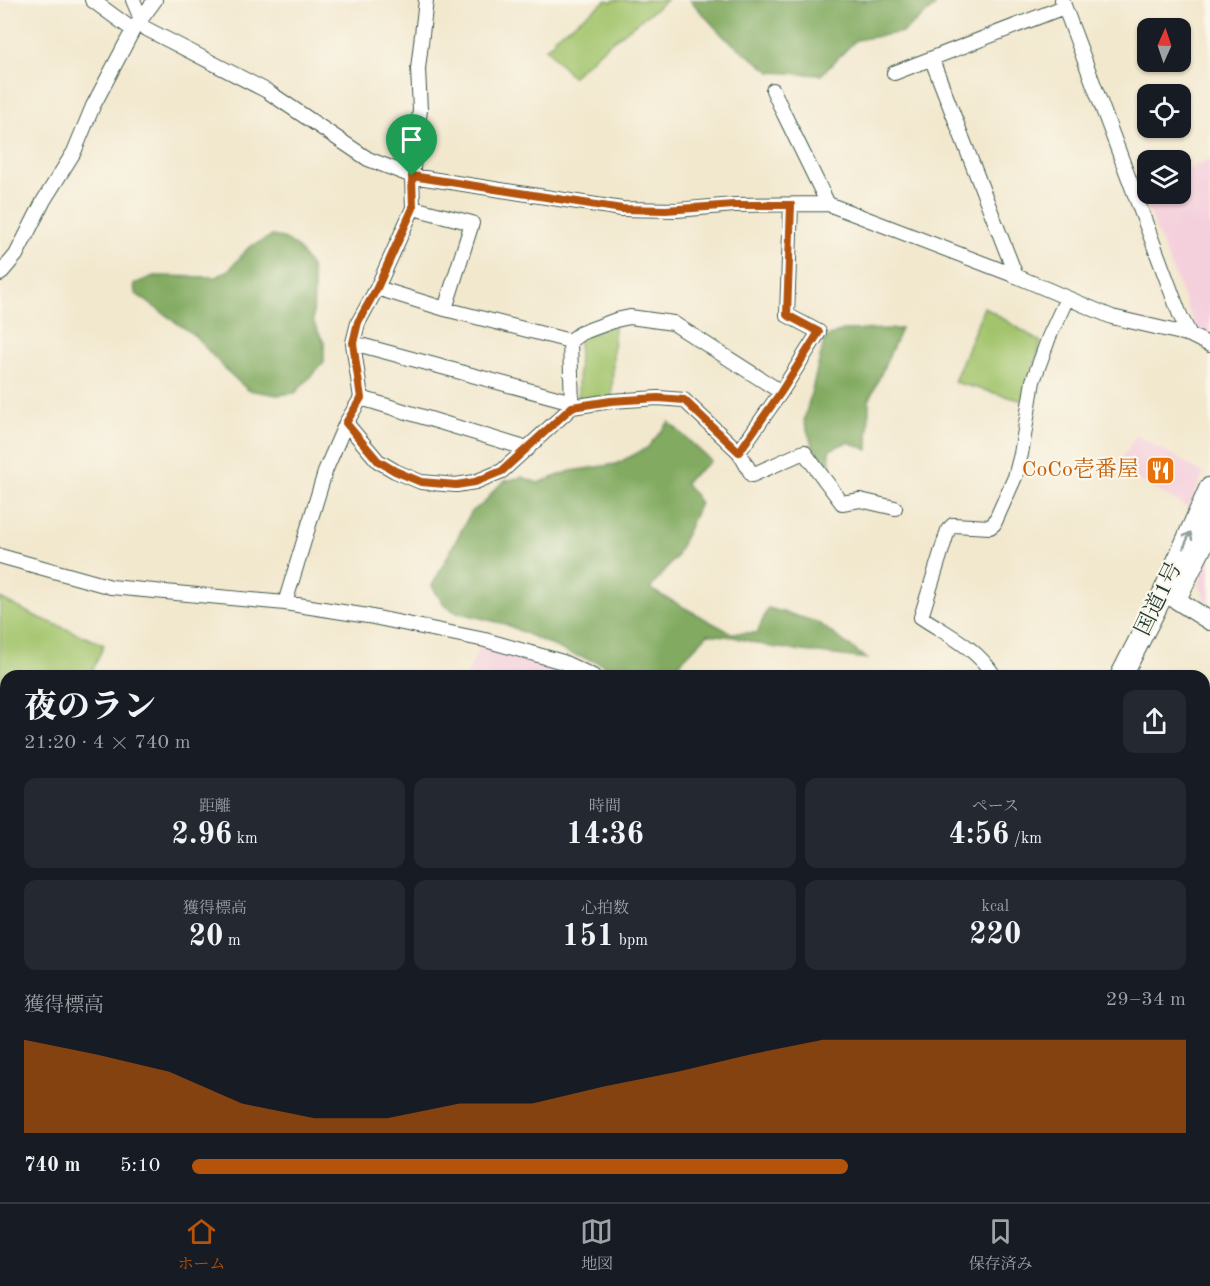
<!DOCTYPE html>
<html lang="ja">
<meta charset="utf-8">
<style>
body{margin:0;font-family:"Old Standard TT","Noto Serif JP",serif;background:#242831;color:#f1f3f6;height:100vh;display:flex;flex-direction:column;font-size:22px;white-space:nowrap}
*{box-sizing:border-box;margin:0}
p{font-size:20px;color:#9ea1a6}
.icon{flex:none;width:33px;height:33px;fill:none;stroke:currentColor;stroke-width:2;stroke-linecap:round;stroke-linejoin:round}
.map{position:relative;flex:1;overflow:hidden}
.side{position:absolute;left:0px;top:670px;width:1210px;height:532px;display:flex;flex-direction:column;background:#171b24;border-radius:18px 18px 0 0;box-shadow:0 2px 4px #0004}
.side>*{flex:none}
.needle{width:39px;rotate:3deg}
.fabs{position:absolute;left:1137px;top:18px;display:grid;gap:12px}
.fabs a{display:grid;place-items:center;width:54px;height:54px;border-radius:12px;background:#171b24;box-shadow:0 2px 4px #0004;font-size:30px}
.pin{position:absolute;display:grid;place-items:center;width:51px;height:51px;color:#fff;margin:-62px -26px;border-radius:50% 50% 50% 0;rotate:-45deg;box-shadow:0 0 6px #0007}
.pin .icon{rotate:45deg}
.round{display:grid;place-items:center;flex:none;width:63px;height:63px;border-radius:12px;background:#242831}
.summary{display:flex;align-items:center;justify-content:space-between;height:102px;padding:0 24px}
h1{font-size:33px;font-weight:800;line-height:45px}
.stats{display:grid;grid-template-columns:repeat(3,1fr);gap:9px;height:102px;padding:6px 24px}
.stats div{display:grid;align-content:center;border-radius:12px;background:#242831;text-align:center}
.stats b{font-size:30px;font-weight:800}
.stats small{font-size:16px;font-weight:400}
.stats p{font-size:16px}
.chart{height:168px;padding:12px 24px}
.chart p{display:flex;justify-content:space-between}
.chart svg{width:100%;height:108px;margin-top:6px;fill:#b45309;opacity:.7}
ul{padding:0 24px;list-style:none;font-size:20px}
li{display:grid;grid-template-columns:96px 72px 1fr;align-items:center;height:45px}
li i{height:15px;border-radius:8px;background:#b45309}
.tabs{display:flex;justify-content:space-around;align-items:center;height:84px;border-top:2px solid #363941;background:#171b24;font-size:16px;color:#9ea1a6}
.tabs a{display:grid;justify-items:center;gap:3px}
.tabs .current{color:#b45309}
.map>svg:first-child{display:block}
.built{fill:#f4cfdc}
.green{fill:#a3c46c;stroke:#618050;stroke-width:1.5}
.forest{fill:#82aa60;stroke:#50744a;stroke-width:1.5}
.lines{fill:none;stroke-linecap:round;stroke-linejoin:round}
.minor-casing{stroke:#3f574b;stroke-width:16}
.major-casing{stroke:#3f574b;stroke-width:20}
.highway-casing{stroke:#3f574b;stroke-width:23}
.minor{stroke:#fff;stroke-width:14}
.major{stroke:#fff;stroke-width:18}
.highway{stroke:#fff;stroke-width:21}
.oneway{stroke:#8f9e9a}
.route-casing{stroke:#fff;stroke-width:12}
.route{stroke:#b45309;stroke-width:8}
.labels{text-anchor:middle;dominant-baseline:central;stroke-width:4.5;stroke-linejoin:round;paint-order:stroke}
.food-label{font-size:22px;fill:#c56008;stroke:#fbf7ec;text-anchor:end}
.street-label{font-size:22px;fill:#1f3d34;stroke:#fbf7ec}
</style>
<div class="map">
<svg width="1210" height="1202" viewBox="0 0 1210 1202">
<rect width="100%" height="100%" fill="#fbf7ec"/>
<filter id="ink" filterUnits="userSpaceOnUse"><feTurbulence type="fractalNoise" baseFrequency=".0167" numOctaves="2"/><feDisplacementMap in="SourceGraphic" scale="12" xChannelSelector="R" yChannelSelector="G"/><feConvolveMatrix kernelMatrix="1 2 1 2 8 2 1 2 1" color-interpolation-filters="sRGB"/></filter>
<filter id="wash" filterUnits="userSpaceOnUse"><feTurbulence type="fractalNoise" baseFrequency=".008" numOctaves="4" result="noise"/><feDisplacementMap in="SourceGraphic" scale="24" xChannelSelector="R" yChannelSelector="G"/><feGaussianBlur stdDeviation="1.35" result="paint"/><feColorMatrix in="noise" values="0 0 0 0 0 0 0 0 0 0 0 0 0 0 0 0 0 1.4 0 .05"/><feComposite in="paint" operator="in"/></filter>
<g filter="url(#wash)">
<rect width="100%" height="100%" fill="#f2e8ce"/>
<path class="built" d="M1210 159V335L1200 333 1196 329 1141 192 1147 189 1148 194H1180L1181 173Z
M1136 435 1204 473 1189 508 1116 468Z
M1210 559V603L1205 600 1199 583Z
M480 647 563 672 575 676H466Z"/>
<path class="green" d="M607 0 611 2 614 0H667L606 46 572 77 546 48 554 41V38Z
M984 307 1041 342 1024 401 954 382Z
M614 324 612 398 585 401 578 397 579 339Z
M0 598 33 615 104 645 90 676H6V689L0 693Z
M0 790 6 796V1119L0 1114Z
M146 1197H388L385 1202H156Z"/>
<path class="forest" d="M690 0H936L935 6 903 32 856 40 821 75 771 72 724 37Z
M272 236 283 238 298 248 311 267 314 286 313 321 324 343V362L295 393 277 395 248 390 226 370 195 336 135 293 134 284 154 276 217 277 230 269 249 247Z
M901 329 869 401 868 450 848 442 829 450 831 475 813 447 804 421 825 338 844 330Z
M669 422 711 461 685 482 700 503 676 557 650 589 731 633H757L768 608 817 622 867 659 771 647 734 637 708 634 667 676H624L597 662 571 654 505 624 456 612 444 605 432 586 471 512 484 503 494 490 505 481 522 477 538 483 571 471 616 464 647 448Z"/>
</g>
<g filter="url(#ink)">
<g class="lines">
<defs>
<path id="minor" d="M92 0 133 30
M133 0 141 19
M1062 0 1180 315 1190 335
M137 24 267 91 368 159 412 176 622 209 677 210 734 205 828 204 1016 276 1112 317 1190 335 1210 345
M932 60 1016 276
M894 73 1064 7
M773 90 784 114 828 204
M413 208 472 223 445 309
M0 274 16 255 44 200 74 152 93 106 133 30 155 0
M377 288 445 309 570 341
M570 341 572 407
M353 343 572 402
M781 392 819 332 787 315 791 205
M361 398 528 449
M346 423 378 461 395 471 421 482 456 485 475 482 502 471 572 407 611 401 658 398 684 400 739 452 781 392 673 323 630 317 616 320 581 333 570 341
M739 452 752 475 804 452 842 503 860 500 895 508
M0 556 111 587 285 603 368 616 485 640 563 662 593 676
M285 603 326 469 346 423 361 398 353 343 358 323 377 288 413 208 412 176 420 110 418 69 426 0
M994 676C977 648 948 635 921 617L948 530 953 525 990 527 994 524 1015 477 1021 454 1033 381 1049 337 1067 298
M0 790 6 796
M0 1114 6 1119
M146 1197 156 1202
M449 1197 456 1202
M612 1197 618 1201 624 1197
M904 1197 914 1202"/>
<path id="major" d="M1164 592 1210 621"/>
<path id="highway" d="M1177 596 1210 529
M1121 676 1164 592 1210 488
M833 1202 836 1197
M850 1202 853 1197"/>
</defs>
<use href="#minor" class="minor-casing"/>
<use href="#major" class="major-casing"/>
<use href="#highway" class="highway-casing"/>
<use href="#minor" class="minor"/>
<use href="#major" class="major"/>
<use href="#highway" class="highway"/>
</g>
<defs><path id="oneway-shaft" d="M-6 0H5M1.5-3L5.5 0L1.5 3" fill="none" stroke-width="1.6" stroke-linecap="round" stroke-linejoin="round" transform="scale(1.5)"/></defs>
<use class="oneway" href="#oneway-shaft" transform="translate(1187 540) rotate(-66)"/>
</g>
<g class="lines" filter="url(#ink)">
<defs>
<path id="route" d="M412 176 622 209 666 210 734 205H791L787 315 819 332 781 392 739 452 684 400 658 398 611 401 572 407 502 471 475 482 456 485 421 482 395 471 378 461 346 423 361 398 353 343 358 322 377 288 413 208Z"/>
</defs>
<use href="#route" class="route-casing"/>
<use href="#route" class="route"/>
</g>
<defs>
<symbol id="restaurant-square" viewBox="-11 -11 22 22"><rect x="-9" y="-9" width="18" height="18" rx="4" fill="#e8710a" stroke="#fbf7ec"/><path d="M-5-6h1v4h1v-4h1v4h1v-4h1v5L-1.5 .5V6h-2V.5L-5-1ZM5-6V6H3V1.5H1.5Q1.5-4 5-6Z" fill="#fff"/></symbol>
</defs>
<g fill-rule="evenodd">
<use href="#restaurant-square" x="1144" y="454" width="33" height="33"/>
</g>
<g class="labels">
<g class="food-label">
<text x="1139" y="470">CoCo壱番屋</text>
</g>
<g class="street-label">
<text transform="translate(1159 599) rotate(-64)">国道1号</text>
</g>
</g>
</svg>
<div class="fabs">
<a><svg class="needle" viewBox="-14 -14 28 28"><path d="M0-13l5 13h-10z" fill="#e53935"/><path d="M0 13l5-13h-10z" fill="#9ea1a6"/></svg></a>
<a><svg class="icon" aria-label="locate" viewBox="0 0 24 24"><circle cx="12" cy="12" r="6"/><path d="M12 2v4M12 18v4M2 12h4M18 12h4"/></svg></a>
<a><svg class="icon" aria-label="layers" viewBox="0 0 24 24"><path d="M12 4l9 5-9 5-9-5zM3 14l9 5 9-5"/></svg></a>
</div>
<div class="pin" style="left:412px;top:176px;background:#1e9e55"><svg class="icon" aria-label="arrive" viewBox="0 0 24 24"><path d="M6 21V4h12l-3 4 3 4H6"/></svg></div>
<section class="side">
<div class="summary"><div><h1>夜のラン</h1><p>21:20 · 4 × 740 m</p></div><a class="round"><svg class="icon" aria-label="share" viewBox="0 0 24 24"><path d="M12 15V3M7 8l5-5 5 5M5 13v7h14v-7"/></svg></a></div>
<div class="stats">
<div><p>距離</p><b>2.96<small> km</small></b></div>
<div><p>時間</p><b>14:36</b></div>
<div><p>ペース</p><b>4:56<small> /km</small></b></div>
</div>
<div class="stats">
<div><p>獲得標高</p><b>20<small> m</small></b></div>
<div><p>心拍数</p><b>151<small> bpm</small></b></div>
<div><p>kcal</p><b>220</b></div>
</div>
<div class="chart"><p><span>獲得標高</span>29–34 m</p>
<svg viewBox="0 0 160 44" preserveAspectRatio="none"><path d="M0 44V6L10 12L20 19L30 32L40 38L50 38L60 32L70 32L80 25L90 19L100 12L110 6L120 6L130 6L140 6L150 6L160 6V44z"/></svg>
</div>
<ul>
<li><b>740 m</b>5:10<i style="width:66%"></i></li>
</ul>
</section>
</div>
<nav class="tabs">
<a class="current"><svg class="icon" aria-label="home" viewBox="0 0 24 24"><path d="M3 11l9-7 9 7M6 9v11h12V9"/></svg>ホーム</a>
<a><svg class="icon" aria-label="map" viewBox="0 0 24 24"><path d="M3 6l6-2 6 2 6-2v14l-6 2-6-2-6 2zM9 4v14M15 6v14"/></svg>地図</a>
<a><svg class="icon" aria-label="saved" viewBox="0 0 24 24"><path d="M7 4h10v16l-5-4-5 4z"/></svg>保存済み</a>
</nav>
